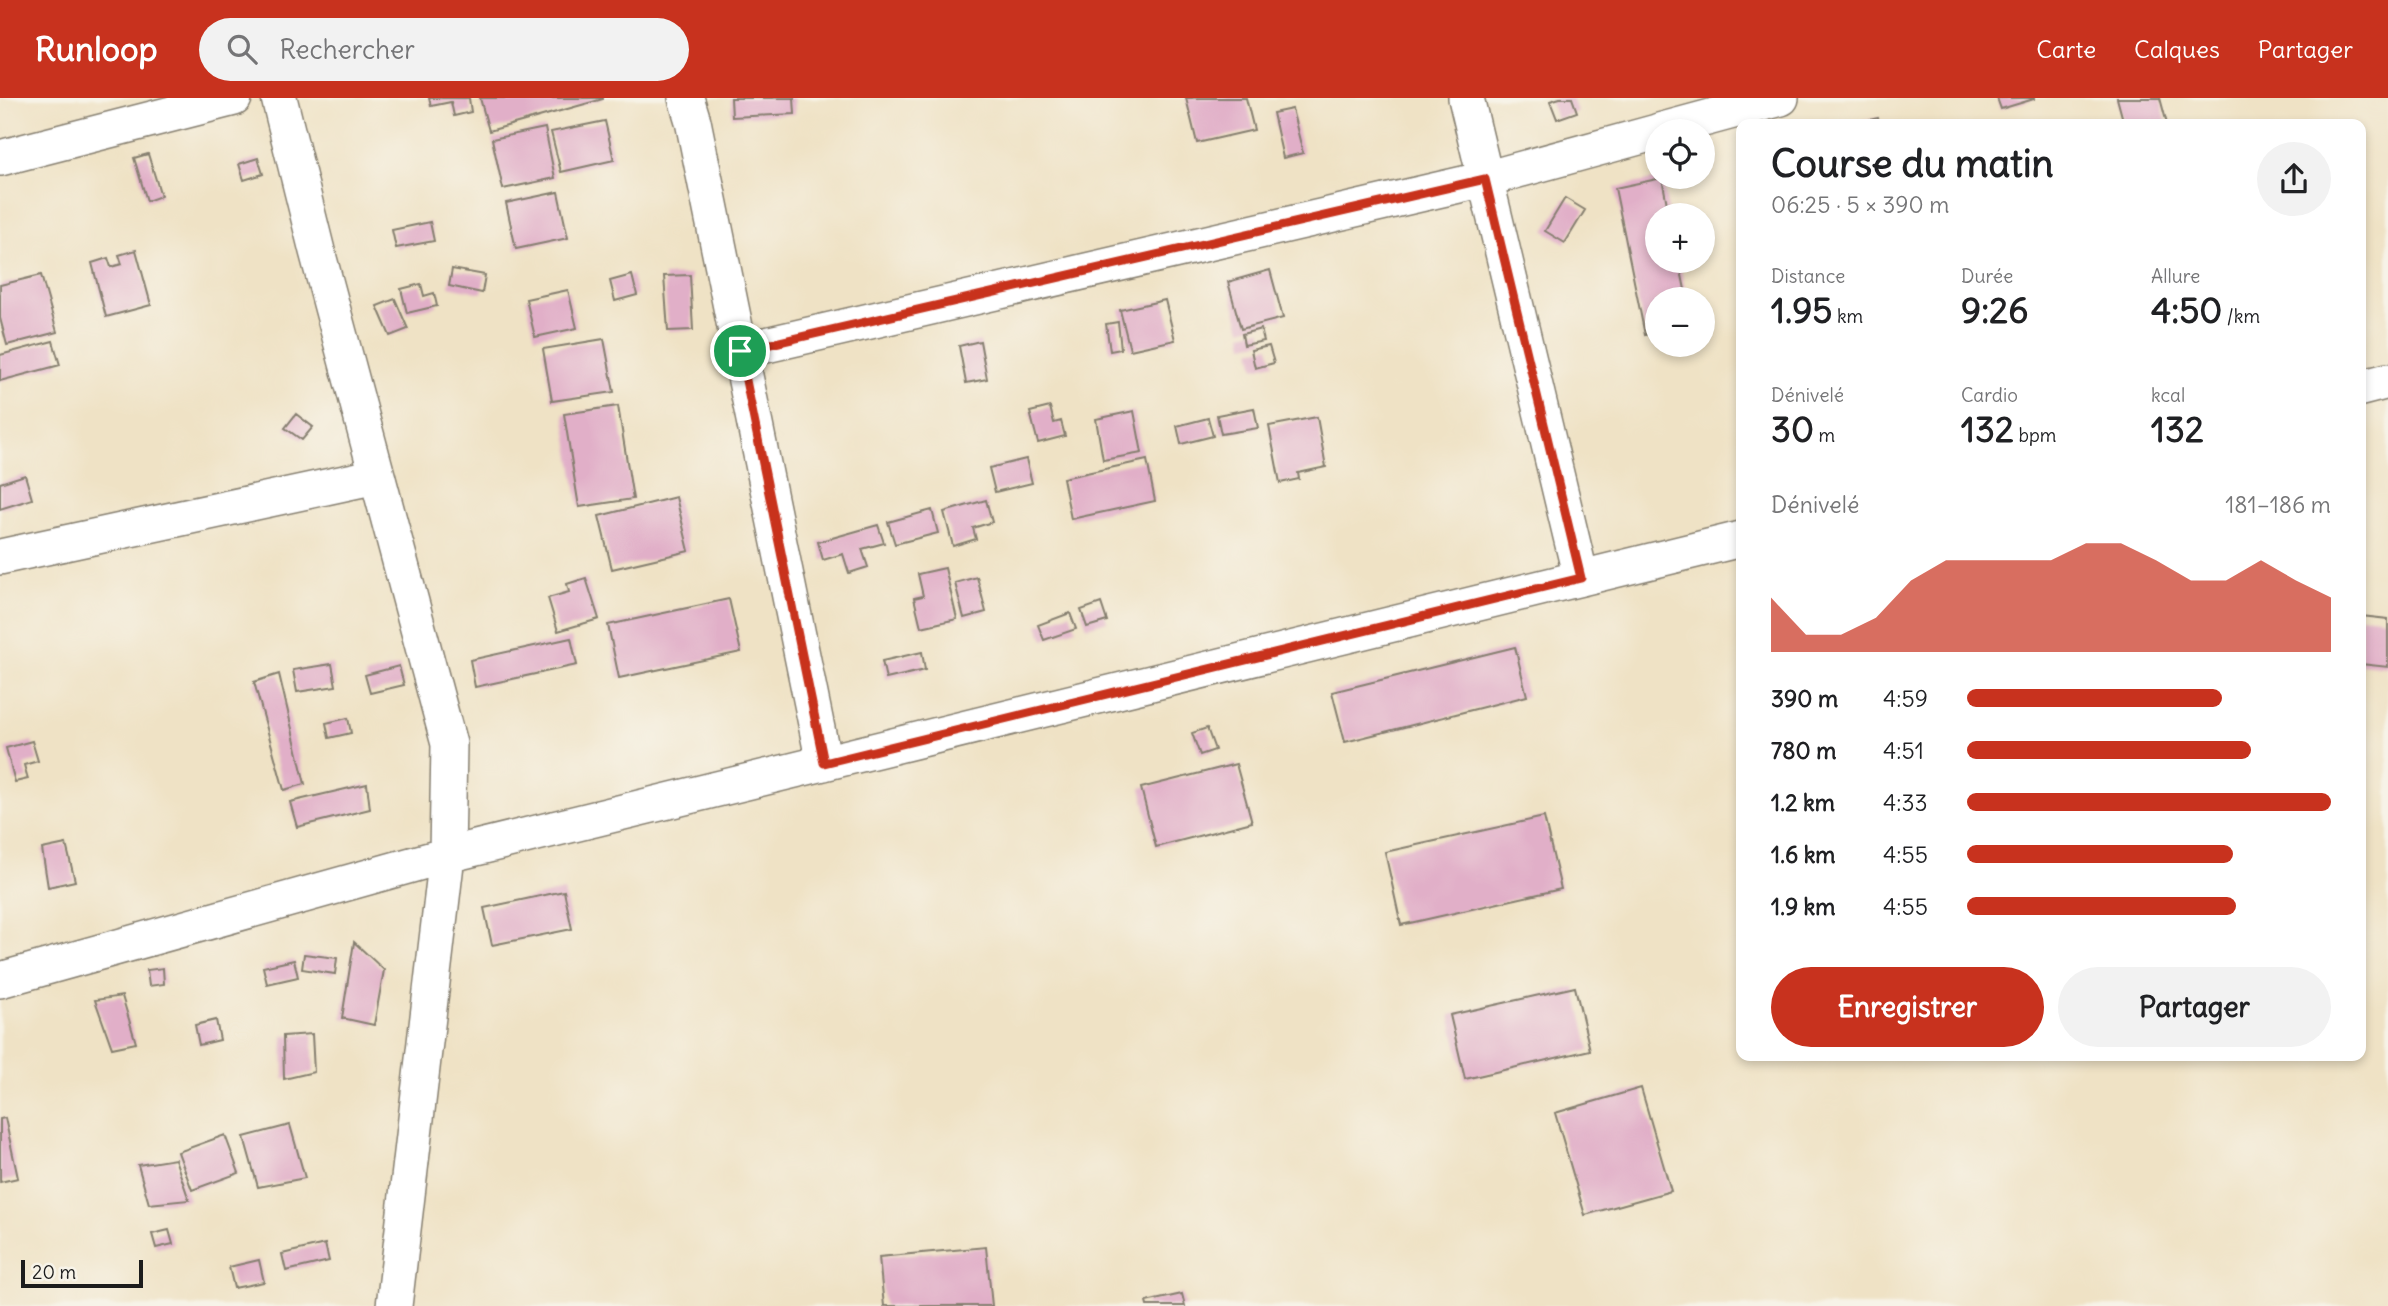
<!DOCTYPE html>
<html lang="fr">
<meta charset="utf-8">
<style>
body{margin:0;font-family:Delius,sans-serif;background:#f2f2f2;color:#202124;height:100vh;display:flex;flex-direction:column;font-size:26px;white-space:nowrap}
*{box-sizing:border-box;margin:0}
p{font-size:23px;color:#757577}
.icon{flex:none;width:38px;height:38px;fill:none;stroke:currentColor;stroke-width:2;stroke-linecap:round;stroke-linejoin:round}
.map{position:relative;flex:1;overflow:hidden}
.sheet{position:absolute;left:1736px;top:21px;width:630px;height:942px;display:flex;flex-direction:column;background:#fff;border-radius:14px;box-shadow:0 4px 10px #0003}
.sheet>*{flex:none}
.controls{position:absolute;left:1645px;top:21px;display:grid;gap:14px}
.controls a{display:grid;place-items:center;width:70px;height:70px;border-radius:50%;background:#fff;box-shadow:0 4px 10px #0003;font-size:35px}
.scale{position:absolute;left:21px;bottom:18px;width:122px;box-sizing:border-box;padding-left:7px;border:4px solid #1c1c1c;border-top:0;font-size:19px;line-height:24px;white-space:nowrap;color:#1c1c1c;-webkit-text-stroke:5px #f7f3e8;paint-order:stroke}
.pin{position:absolute;display:grid;place-items:center;width:60px;height:60px;color:#fff;margin:-30px;border:4px solid #fff;border-radius:50%;box-shadow:0 2px 7px #0007}
.round{display:grid;place-items:center;flex:none;width:74px;height:74px;border-radius:37px;background:#f2f2f2}
.head{display:flex;align-items:center;justify-content:space-between;height:119px;padding:0 35px}
h1{font-size:38px;font-weight:700;line-height:52px}
.figures{display:grid;grid-template-columns:repeat(3,1fr);gap:10px;height:119px;padding:7px 35px}
.figures div{display:grid;align-content:center}
.figures b{font-size:35px;font-weight:700}
.figures small{font-size:19px;font-weight:400}
.figures p{font-size:19px}
.chart{height:196px;padding:14px 35px}
.chart p{display:flex;justify-content:space-between}
.chart svg{width:100%;height:126px;margin-top:7px;fill:#c8321e;opacity:.7}
.action{display:flex;gap:14px;margin-top:auto;padding:14px 35px}
.action a{flex:1;height:80px;border-radius:42px;background:#c8321e;color:#fff;font-size:28px;font-weight:700;line-height:80px;text-align:center}
.action a+a{background:#f2f2f2;color:#202124}
ul{padding:0 35px;list-style:none;font-size:23px}
li{display:grid;grid-template-columns:112px 84px 1fr;align-items:center;height:52px}
li i{height:18px;border-radius:9px;background:#c8321e}
header{display:flex;align-items:center;gap:42px;box-sizing:border-box;height:98px;padding:0 35px;background:#c8321e;color:#fff}
header strong{font-size:33px}
nav{display:flex;gap:38px;margin-inline-start:auto;font-size:24px}
.search{width:490px;height:63px;background:#f2f2f2;display:flex;align-items:center;gap:18px;box-sizing:border-box;padding:0 24px;border-radius:38px;color:#757577;font-size:26px}
.map>svg:first-child{display:block}
.building{fill:#e1afc8}
.lines{fill:none;stroke-linecap:round;stroke-linejoin:round}
.street-casing{stroke:#867f70;stroke-width:38}
.street{stroke:#fff;stroke-width:35}
.route-casing{stroke:#fff;stroke-width:14}
.route{stroke:#c8321e;stroke-width:9}
</style>
<header>
<strong>Runloop</strong>
<div class="search"><svg class="icon" aria-label="search" viewBox="0 0 24 24"><circle cx="10" cy="10" r="6"/><path d="M15 15l6 6"/></svg>Rechercher</div>
<nav><a>Carte</a><a>Calques</a><a>Partager</a></nav>
</header>
<div class="map">
<svg width="2388" height="1208" viewBox="0 0 2388 1208">
<rect width="100%" height="100%" fill="#f7f3e8"/>
<filter id="ink" filterUnits="userSpaceOnUse"><feTurbulence type="fractalNoise" baseFrequency=".0143" numOctaves="2"/><feDisplacementMap in="SourceGraphic" scale="14" xChannelSelector="R" yChannelSelector="G"/><feConvolveMatrix kernelMatrix="1 2 1 2 8 2 1 2 1" color-interpolation-filters="sRGB"/></filter>
<filter id="wash" filterUnits="userSpaceOnUse"><feTurbulence type="fractalNoise" baseFrequency=".00686" numOctaves="4" result="noise"/><feDisplacementMap in="SourceGraphic" scale="28" xChannelSelector="R" yChannelSelector="G"/><feGaussianBlur stdDeviation="1.57" result="paint"/><feColorMatrix in="noise" values="0 0 0 0 0 0 0 0 0 0 0 0 0 0 0 0 0 1.4 0 .05"/><feComposite in="paint" operator="in"/></filter>
<g filter="url(#wash)">
<rect width="100%" height="100%" fill="#efe2c5"/>
<g id="blocks">
<path class="building" d="M429 0H469L471 14 454 18 451 4 431 8Z
M480 0H603V1L489 33Z
M731 0H794L795 16 732 19Z
M1186 0H1246L1254 32 1197 45Z
M1560 0H1572L1577 14 1557 21 1550 3Z
M1997 0H2034V1L2001 11Z
M2117 0H2160L2167 26H2124Z
M1292 11 1303 55 1283 60 1273 15Z
M1878 20 1880 26H1856V25Z
M605 23 614 62 561 74 551 34Z
M545 30 555 80 503 91 492 41Z
M148 56 161 98 147 103 134 60Z
M258 60 263 76 244 82 239 66Z
M1662 80 1669 117H1657V163H1679L1687 201H1657V235L1645 237 1615 90Z
M558 94 568 140 516 151 506 105Z
M1565 100 1585 112 1565 145 1545 133Z
M430 124 434 143 396 150 392 132Z
M136 152 151 207 106 219 92 165 108 160 111 169 122 166 119 157Z
M452 171 485 177 482 195 449 188Z
M1270 172 1283 220 1241 231 1228 184Z
M41 177 57 234 7 247 0 220V187Z
M632 177 637 197 615 203 610 183Z
M690 177 693 232 668 233 664 178Z
M421 186 424 198 434 195 437 208 407 215 401 191Z
M568 192 577 230 535 239 526 201Z
M395 201 408 231 390 238 377 208Z
M1165 202 1175 242 1130 252 1120 212Z
M1118 224 1121 251 1110 253 1106 226Z
M1261 231 1264 243 1244 247 1242 236Z
M604 241 614 294 552 303 543 251Z
M53 243 60 267 0 283V257Z
M980 243 987 281 966 285 959 248Z
M1269 248 1274 265 1255 270 1251 252Z
M618 308 633 401 579 409 564 316Z
M1050 309 1054 325 1061 323 1065 338 1038 345 1030 314Z
M1254 310 1258 330 1221 336 1217 317Z
M1134 313 1142 355 1103 362 1096 321Z
M296 316 313 329 302 342 285 330Z
M1317 319 1326 369 1298 375 1299 381 1280 385 1269 328Z
M1208 320 1213 338 1181 346 1177 328Z
M1026 361 1032 385 995 394 989 370Z
M1147 362 1155 403 1071 421 1063 380Z
M25 377 32 401 0 411V385Z
M676 399 689 453 612 471 599 418Z
M986 402 992 424 973 430 976 441 953 448 944 414Z
M932 412 938 435 895 446 888 424Z
M878 427 884 445 862 451 868 469 849 475 843 456 823 462 818 444Z
M945 470 957 521 921 529 914 500 923 498 918 476Z
M977 479 986 514 964 520 955 485Z
M586 480 599 521 558 533 548 500 569 494 567 486Z
M729 501 741 554 619 580 608 527Z
M1101 505 1107 523 1087 529 1081 512Z
M1070 515 1076 531 1044 542 1038 527Z
M2361 518 2388 521V569L2361 566Z
M571 540 577 567 475 589 470 562Z
M1515 549 1527 598 1345 644 1332 594Z
M922 554 925 572 886 581 882 563Z
M332 566 336 588 297 594 293 572Z
M399 568 404 587 370 595 365 577Z
M279 576 305 686 284 692 254 584Z
M348 620 351 635 329 640 326 625Z
M1207 630 1215 652 1200 657 1192 635Z
M32 643 38 663 24 667 28 681 15 684 6 650Z
M1236 666 1252 724 1156 749 1141 690Z
M367 686 370 711 297 729 290 704Z
M1544 719 1561 791 1401 827 1385 754Z
M66 746 75 783 48 789 42 751Z
M564 793 572 831 492 847 484 810Z
M354 844 384 872 374 927 342 920Z
M304 856 337 860 335 876 302 871Z
M294 862 298 879 267 886 263 869Z
M163 870 164 886 149 888 147 872Z
M1575 889 1590 952 1465 981 1450 917Z
M122 898 136 945 112 950 95 902Z
M216 922 220 942 199 947 195 927Z
M312 936 314 974 284 981 283 938Z
M1641 990 1671 1093 1585 1117 1555 1015Z
M5 1020 18 1080 0 1084V1021Z
M290 1027 305 1080 258 1089 244 1039Z
M225 1037 239 1075 192 1092 178 1054Z
M175 1061 189 1102 149 1106 138 1067Z
M169 1132 173 1146 156 1150 152 1136Z
M325 1146 329 1163 286 1173 282 1156Z
M986 1149 992 1208H884L879 1159Z
M259 1162 264 1184 234 1190 229 1169Z
M1182 1196 1185 1208H1147L1146 1204Z"/>
</g>
</g>
<g filter="url(#ink)">
<use href="#blocks" fill-opacity="0" stroke="#867f70" stroke-width="2"/>
<g class="lines">
<defs>
<path id="street" d="M279 0 317 153 449 646 447 757 394 1208
M686 0 693 23 824 665
M1466 0 1581 480
M1659 33 1781 0
M0 60 234 0
M740 253 1485 81 1657 34
M2361 290 2388 283
M0 459 377 378
M0 882 447 757 1741 441"/>
</defs>
<use href="#street" class="street-casing"/>
<use href="#street" class="street"/>
</g>
</g>
<g class="lines" filter="url(#ink)">
<defs>
<path id="route" d="M1485 81 1581 480 824 665 740 253Z"/>
</defs>
<use href="#route" class="route-casing"/>
<use href="#route" class="route"/>
</g>
</svg>
<div class="controls">
<a><svg class="icon" aria-label="locate" viewBox="0 0 24 24"><circle cx="12" cy="12" r="6"/><path d="M12 2v4M12 18v4M2 12h4M18 12h4"/></svg></a>
<a>+</a>
<a>−</a>
</div>
<div class="scale">20 m</div>
<div class="pin" style="left:740px;top:253px;background:#1e9e55"><svg class="icon" aria-label="arrive" viewBox="0 0 24 24"><path d="M6 21V4h12l-3 4 3 4H6"/></svg></div>
<section class="sheet">
<div class="head"><div><h1>Course du matin</h1><p>06:25 · 5 × 390 m</p></div><a class="round"><svg class="icon" aria-label="share" viewBox="0 0 24 24"><path d="M12 15V3M7 8l5-5 5 5M5 13v7h14v-7"/></svg></a></div>
<div class="figures">
<div><p>Distance</p><b>1.95<small> km</small></b></div>
<div><p>Durée</p><b>9:26</b></div>
<div><p>Allure</p><b>4:50<small> /km</small></b></div>
</div>
<div class="figures">
<div><p>Dénivelé</p><b>30<small> m</small></b></div>
<div><p>Cardio</p><b>132<small> bpm</small></b></div>
<div><p>kcal</p><b>132</b></div>
</div>
<div class="chart"><p><span>Dénivelé</span>181–186 m</p>
<svg viewBox="0 0 160 44" preserveAspectRatio="none"><path d="M0 44V25L10 38L20 38L30 32L40 19L50 12L60 12L70 12L80 12L90 6L100 6L110 12L120 19L130 19L140 12L150 19L160 25V44z"/></svg>
</div>
<ul>
<li><b>390 m</b>4:59<i style="width:70%"></i></li>
<li><b>780 m</b>4:51<i style="width:78%"></i></li>
<li><b>1.2 km</b>4:33<i style="width:100%"></i></li>
<li><b>1.6 km</b>4:55<i style="width:73%"></i></li>
<li><b>1.9 km</b>4:55<i style="width:74%"></i></li>
</ul>
<div class="action"><a>Enregistrer</a><a>Partager</a></div>
</section>
</div>
